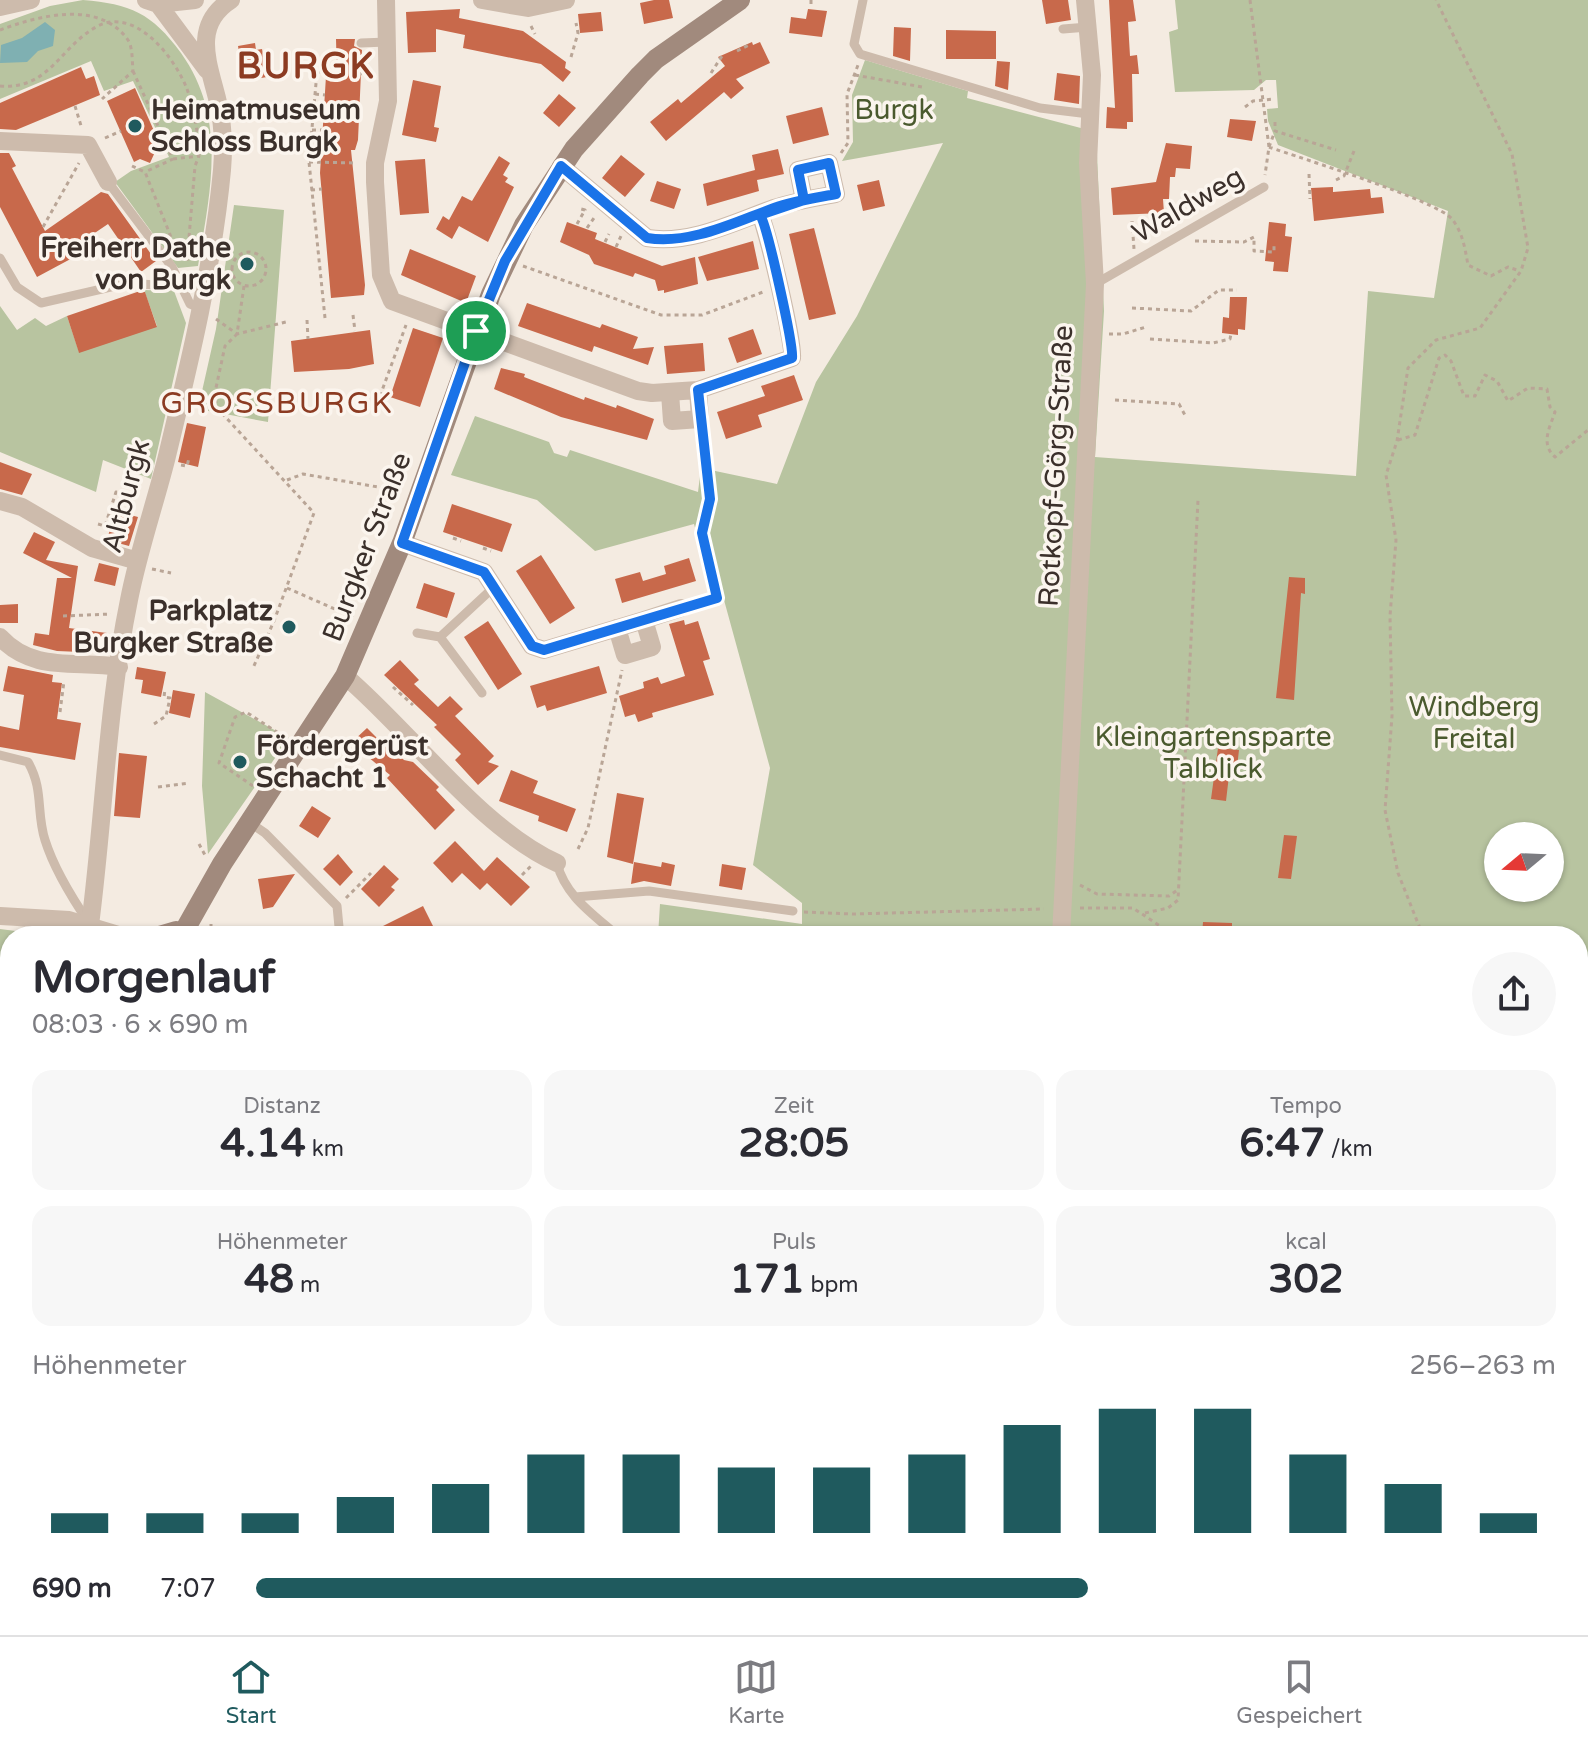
<!DOCTYPE html>
<html lang="de">
<meta charset="utf-8">
<style>
body{margin:0;font-family:"Varela Round",sans-serif;background:#f7f7f7;color:#2b2b33;height:100vh;display:flex;flex-direction:column;font-size:30px;white-space:nowrap}
*{box-sizing:border-box;margin:0}
p{font-size:26px;color:#7c7c81}
.icon{flex:none;width:44px;height:44px;fill:none;stroke:currentColor;stroke-width:2;stroke-linecap:round;stroke-linejoin:round}
.map{position:relative;flex:1;overflow:hidden}
.sheet{position:absolute;left:0px;top:926px;width:1588px;height:710px;display:flex;flex-direction:column;background:#fff;border-radius:32px 32px 0 0;box-shadow:0 2px 6px #0004}
.sheet>*{flex:none}
.needle{width:52px;rotate:251deg}
.fabs{position:absolute;left:1484px;top:822px;display:grid;gap:16px}
.fabs a{display:grid;place-items:center;width:80px;height:80px;border-radius:50%;background:#fff;box-shadow:0 2px 6px #0004;font-size:40px}
.pin{position:absolute;display:grid;place-items:center;width:68px;height:68px;color:#fff;margin:-34px;border:4px solid #fff;border-radius:50%;box-shadow:0 2px 8px #0007}
.round{display:grid;place-items:center;flex:none;width:84px;height:84px;border-radius:42px;background:#f7f7f7}
.summary{display:flex;align-items:center;justify-content:space-between;height:136px;padding:0 32px}
h1{font-size:44px;font-weight:800;line-height:60px}
.stats{display:grid;grid-template-columns:repeat(3,1fr);gap:12px;height:136px;padding:8px 32px}
.stats div{display:grid;align-content:center;border-radius:20px;background:#f7f7f7;text-align:center}
.stats b{font-size:40px;font-weight:800}
.stats small{font-size:22px;font-weight:400}
.stats p{font-size:22px}
.chart{height:224px;padding:16px 32px}
.chart p{display:flex;justify-content:space-between}
.chart svg{width:100%;height:144px;margin-top:8px;stroke:#1f5a5e;stroke-width:6}
ul{padding:0 32px;list-style:none;font-size:26px}
li{display:grid;grid-template-columns:128px 96px 1fr;align-items:center;height:60px}
li i{height:20px;border-radius:10px;background:#1f5a5e}
.menu{display:flex;justify-content:space-around;align-items:center;height:112px;border-top:2px solid #e1e1e2;background:#fff;font-size:22px;color:#7c7c81}
.menu a{display:grid;justify-items:center;gap:4px}
.menu .active{color:#1f5a5e}
.map>svg:first-child{display:block}
.green{fill:#b8c4a0;fill-rule:evenodd}
.water{fill:#7fb0b2}
.lines{fill:none;stroke-linecap:round;stroke-linejoin:round}
.stream{stroke:#7fb0b2;stroke-width:5}
.building{fill:#c8694b}
.path{stroke:#b9a596;stroke-width:3;stroke-dasharray:4 4;stroke-linecap:butt}
.lane{stroke:#cdbbac;stroke-width:9}
.street{stroke:#cdbbac;stroke-width:18}
.secondary{stroke:#a18a7d;stroke-width:20}
.route-casing{stroke:#fff;stroke-width:16}
.route{stroke:#1a73e8;stroke-width:10}
.poi-dot{fill:#1f5a5e;stroke:#fbf5ee;stroke-width:3}
.labels{text-anchor:middle;dominant-baseline:central;stroke-width:7;stroke-linejoin:round;paint-order:stroke}
.poi-label{font-size:28px;font-weight:bold;fill:#3b302b;stroke:#fbf5ee;text-anchor:start}
.park-label{font-size:28px;fill:#4a5a2e;stroke:#fbf5ee}
.street-label{font-size:28px;fill:#3b302b;stroke:#fbf5ee}
.neighbourhood-label{font-size:30px;letter-spacing:2px;fill:#8c3b22;stroke:#fbf5ee}
.district-label{font-size:36px;font-weight:bold;letter-spacing:2px;fill:#8c3b22;stroke:#fbf5ee}
</style>
<div class="map">
<svg width="1588" height="1635" viewBox="0 0 1588 1635">
<rect width="100%" height="100%" fill="#f4ebe1"/>
<path class="green" d="M83 0C130 4 152 13 181 53 228 119 210 192 198 266L178 268 115 182 131 171 169 157 133 81 104 91 91 61 0 99V24L50 6Z
M1175 0H1588V1635H1037L1038 1626H1578V936H658L660 904 802 924V903L753 865 770 768 724 600 713 594 694 524 595 551 537 500 451 475 475 416 549 442 554 453 567 457 570 450 698 492 701 468 777 484 816 382 857 316 943 143 842 161 853 142 852 95 865 60 968 91 967 98 1096 132 1104 311 1095 457 1356 476 1368 291 1434 298 1448 211 1278 145 1268 121 1267 109 1278 108 1276 80H1266L1254 90 1175 92 1169 32 1178 29ZM1498 836H1550V888H1498Z
M234 205 284 210 268 422 198 409 216 329Z
M144 290 174 291 186 323 151 479 103 460 96 492 0 452V306L17 330 35 318 46 326 67 316 79 352 157 326Z
M205 692 289 738 208 854 202 786Z
M0 929 55 936H10V1350L0 1362Z
M10 1441V1612L0 1611V1460Z
M48 1626H134L152 1635H46Z
M338 1626H722L740 1635H330Z"/>
<path class="water" d="M45 22 55 30 53 46 38 51 27 62 0 63 1 45 22 38Z"/>
<g class="lines">
<path class="stream" d="M109 1626 122 1635
M712 1626 730 1635
M1132 1626 1137 1635
M350 1635 358 1626"/>
</g>
<path class="building" d="M654 0H669L673 18 644 24 640 3Z
M1042 0H1068L1071 20 1046 24Z
M1109 0H1133L1136 21 1128 22 1130 56 1137 55 1139 74H1132L1133 122H1127V129L1106 128 1107 107 1115 108Z
M460 9 459 18 523 31 566 62 565 68 571 72 563 82 541 64 463 48 465 35 436 29V52L408 53 406 12Z
M808 9 827 11 822 37 789 33 791 17 806 19Z
M601 12 603 31 580 33 578 14Z
M894 27 911 28 910 61 893 56Z
M946 30 996 31V59H946Z
M336 39H355L354 46 362 50 358 140 355 150H351L365 285 364 295 331 298 320 173 326 76 337 77Z
M752 42 753 45 760 42 770 63 736 79 744 88 731 99 724 92 666 141 650 122 678 99 681 103 725 66 718 57Z
M255 43 256 50 262 49 267 77 244 81 238 46Z
M997 61 1010 62 1008 90 995 86Z
M81 67 86 79 94 76 100 95 16 130 0 129V103Z
M1057 73 1080 76 1079 104 1054 100Z
M413 80 441 86 434 127 439 128 436 142 402 135Z
M135 88 162 149 155 152 150 163 140 159 134 162 107 101Z
M559 94 576 108 559 127 543 113Z
M822 107 829 135 793 144 786 116Z
M1230 119 1256 121 1252 141 1227 137Z
M1166 143 1192 146 1190 169 1176 168 1175 177H1170L1169 199H1163L1164 213 1113 215 1111 188 1156 182Z
M778 149 784 174 757 180 759 191 707 206 703 184 755 170 752 155Z
M0 153H9L16 166 12 168 45 231 101 192 108 194 156 261 141 272 108 224 77 245 78 255 37 277 0 207Z
M621 155 645 174 625 197 602 178Z
M499 156 510 163 503 175 508 178 505 182 514 187 488 242 459 226 452 239 436 229 443 216 449 220 462 196 472 201Z
M425 159 429 213 400 215 395 161Z
M879 180 885 206 863 211 857 185Z
M657 181 681 189 674 209 650 201Z
M1333 187V192L1370 189 1371 198 1382 197 1384 213 1314 221 1311 188Z
M567 222 597 233 595 239 662 266 695 257 698 284 664 293V290L658 291 655 280 635 273 633 277 594 264 589 255 560 242Z
M1269 222 1286 224 1285 236 1292 237 1288 272 1273 271 1274 262 1265 261Z
M814 228 836 314 809 320 789 234Z
M753 241 759 269 707 281 698 257Z
M410 249 476 276 466 303 401 275Z
M140 291 145 292 157 327 79 353 67 316Z
M1230 297H1247L1245 330 1238 329V335L1222 333 1223 317 1229 318Z
M527 303 600 328 602 324 638 337 633 349 654 347 648 365 594 346 592 352 518 326Z
M413 328 443 338 420 407 390 397Z
M753 329 762 354 737 363 728 338Z
M370 330 374 364 349 369 294 372 291 341Z
M703 343 705 371 667 374 664 346Z
M501 368 525 374 524 377 584 400 585 397 616 408 617 405 654 419 647 440 561 417 494 389Z
M794 375 803 400 758 415 762 427 726 439 717 412 765 396 761 386Z
M187 423 206 427 198 467 178 462Z
M0 462 32 474 22 495 0 489Z
M452 504 512 524 502 552 443 532Z
M115 511 138 517 129 546 107 540Z
M34 532 55 542 46 560 78 566 69 628 107 633 104 653 57 651 33 645 35 633 49 635 57 578H72L23 553Z
M541 555 575 608 550 624 516 571Z
M689 558 696 581 622 603 615 579 640 572 643 581 666 574 664 566Z
M99 563 119 568 115 586 94 581Z
M1289 577 1305 578V594L1301 593 1294 700 1276 698Z
M424 583 455 593 447 618 416 608Z
M18 604V623H0V605Z
M684 620 685 625 698 621 710 659 703 661 714 695 652 713 653 717 638 722 635 714 625 717 619 696 644 688 643 682 658 677 661 684 685 676 669 624Z
M488 621 522 674 498 690 464 637Z
M400 660 419 680 414 684 438 707 450 696 463 709 455 716 494 756 488 762 499 766 478 785 455 760 461 754 434 727 437 725 384 675Z
M8 666 53 675 52 682 62 683 57 719 81 723 75 760 0 747V726L19 730 24 695 3 691Z
M599 666 607 693 547 711 545 705 537 708 530 686Z
M137 667 166 672 161 697 141 693 143 680 135 679Z
M173 690 195 694 190 718 169 713Z
M367 728 391 752 393 749 404 760 413 762 435 783 439 787 436 790 455 810 435 830 387 778 390 775 351 743Z
M1218 748 1239 750 1237 767H1230L1226 801 1211 799Z
M119 753 147 756 140 818 114 816Z
M511 770 538 781 533 793 576 809 567 832 538 821 539 816 499 801Z
M617 793 644 798 633 864 607 857Z
M312 806 331 818 318 838 299 826Z
M1284 835 1297 836 1291 879 1278 878Z
M455 841 484 871 497 857 530 887 511 906 487 883 480 890 462 873 452 883 433 863Z
M338 854 353 872 340 886 323 869Z
M634 862 661 867 662 862 675 865 671 886 644 881 631 884Z
M722 864 746 868 742 890 719 886Z
M384 865 399 879 391 887 395 890 379 907 361 889Z
M295 874 273 907 263 909 258 879Z
M423 906 436 932 427 936H363Z
M1203 922 1232 923V936L1202 935Z"/>
<g class="lines">
<path class="path" d="M1250 0 1269 147 1265 175
M811 4V0
M531 26 535 34
M0 30C40 15 100 0 128 40 133 48 132 62 133 71L102 99
M737 51 751 44
M571 57 578 33 576 23
M133 71 173 159 145 172
M711 73 722 56
M855 75 922 87
M0 86C49 90 60 47 96 27 135 5 175 58 187 89 195 111 198 133 199 156
M315 94 325 95
M75 106 82 129
M1245 107 1253 101 1274 99
M1275 122V131
M312 130H323
M105 138 121 131
M1269 147C1300 158 1436 200 1452 219 1463 233 1465 249 1468 265L1491 276 1508 267 1520 271
M1269 147 1275 131 1336 150
M841 153 848 143 847 94 858 65
M173 159 199 156 195 166 187 261H184
M309 162 357 163
M132 166 145 172 177 252
M1309 174 1310 199
M1336 180 1344 176 1354 151
M311 190 322 189
M1132 221 1134 249
M577 224 585 210 578 208
M43 227 79 163
M587 228 594 218
M1195 241 1244 242 1254 237V251L1274 252V244
M605 242 609 234
M616 247 621 236
M232 269a17 17 0 1 1 34 0a17 17 0 1 1-34 0Z
M523 266 661 315H702L763 292
M244 286 237 334 225 346 214 397 219 410 314 513 274 621 253 668
M1132 308 1191 311 1219 290H1237
M353 315 355 331
M325 318 309 162 317 72 370 74
M216 319 237 334 286 322
M307 320 308 339
M1109 334H1123L1146 327
M1150 339 1213 343 1230 339 1231 334
M380 396 406 325
M1115 400 1179 404 1186 417
M1398 440 1415 435 1439 358 1445 355 1451 361 1464 396H1475L1485 375 1497 381 1508 401 1528 388 1547 389 1550 407 1555 412C1550 427 1540 444 1555 457L1588 430
M181 465 187 466 189 458
M287 480 303 474 401 491
M98 524 105 526 116 492 133 497 131 508
M453 538 461 541
M483 548 491 551
M152 569 171 573
M287 588 353 617
M696 604 717 598 702 533 710 499 705 434
M63 616 111 614
M393 687 413 705
M60 712 64 681
M154 724 166 716 170 698 164 697 165 689
M253 786 219 763 235 717 246 712 286 738
M158 787 189 783
M199 844 206 857
M578 849 588 828 622 670
M522 875 531 866
M1080 885 1097 894 1169 896 1179 889
M346 898 371 873
M1080 908H1133L1175 936
M804 912 852 914 1044 909
M1145 913 1168 908 1178 900 1198 500
M211 924V936
M286 936 296 929 301 935 315 932 324 936
M508 936H510
M1423 936 1398 873 1385 810 1392 716 1390 616 1396 540 1386 475 1397 441 1408 368 1436 340 1480 328 1521 271 1528 248 1512 154 1436 0
M1578 1211 1588 1216
M0 1271 10 1274
M0 1285 10 1292
M1578 1419 1588 1426
M0 1440 10 1425
M0 1541 10 1535
M120 1626 133 1635
M695 1626 715 1635
M12 1635 23 1628
M363 1635 370 1626
M1108 1635 1109 1626
M1583 1635 1588 1629"/>
<path class="lane" d="M863 0 854 44 860 54 1040 108 1089 114
M1063 29 1088 27
M361 43 387 42
M108 182 172 267 190 304 200 308
M0 258 17 287 41 303 128 283 183 287
M1095 284 1264 187
M417 633 440 637 494 587
M440 637 482 693
M0 755 28 762C44 790 36 812 45 840 54 869 72 898 89 923
M249 822 265 833 337 906 339 927
M557 863C565 896 593 914 618 936
M575 897 649 891 793 911"/>
<path class="street" d="M146 0 158 4 195 0
M386 0 388 101 375 163V182L381 275 392 301 638 391 652 393 698 390 792 358C795 347 766 224 760 215
M482 0 528 8 566 0
M158 4 207 70
M0 7 31 0
M0 141 88 145 108 182
M561 166 647 238C690 245 735 222 774 208 794 201 815 198 836 194L829 163 798 170 804 200
M670 393 672 421 700 419 698 390
M0 501 22 507 92 548 138 561
M402 543 484 572 532 646 544 650 644 620 652 647 625 655 617 628
M644 620 681 608
M0 637C33 673 76 660 119 667
M345 676C411 732 480 828 557 863
M0 916 69 920 122 936
M90 925C104 817 107 707 129 600 138 553 154 507 166 460 189 365 213 267 222 170 224 146 223 121 217 98 208 62 192 25 231 0
M1061 936 1095 284 1088 163 1092 75 1085 0
M876 1626 886 1635
M1148 1626 1153 1635
M963 1635 965 1626"/>
<path class="secondary" d="M183 933 222 864 345 676 402 543 491 294 524 225 574 149 640 75 656 59 740 0
M159 936 176 931 188 936
M0 1409 10 1394"/>
</g>
<g class="lines">
<defs>
<path id="route" d="M476 331 402 543 484 572 532 646 544 650 717 598 702 533 710 499 698 390 792 358C794 347 767 224 760 215L804 200 798 170 829 163 836 194C815 198 794 201 774 208 735 222 690 245 647 238L561 166 505 261 476 331"/>
</defs>
<use href="#route" class="route-casing"/>
<use href="#route" class="route"/>
</g>
<g class="poi-dot">
<circle cx="135" cy="126" r="8"/>
<circle cx="247" cy="264" r="8"/>
<circle cx="289" cy="627" r="8"/>
<circle cx="240" cy="762" r="8"/>
</g>
<g class="labels">
<g class="poi-label">
<text x="151" y="110">Heimatmuseum<tspan x="151" dy="32">Schloss Burgk</tspan></text>
<text x="231" y="248" text-anchor="end">Freiherr Dathe<tspan x="231" dy="32">von Burgk</tspan></text>
<text x="273" y="611" text-anchor="end">Parkplatz<tspan x="273" dy="32">Burgker Straße</tspan></text>
<text x="256" y="746">Fördergerüst<tspan x="256" dy="32">Schacht 1</tspan></text>
</g>
<g class="park-label">
<text x="894" y="110">Burgk</text>
<text x="1474" y="707">Windberg<tspan x="1474" dy="32">Freital</tspan></text>
<text x="1213" y="737">Kleingartensparte<tspan x="1213" dy="32">Talblick</tspan></text>
</g>
<g class="street-label">
<text transform="translate(1188 205) rotate(-30)">Waldweg</text>
<text transform="translate(1056 466) rotate(-87)">Rotkopf-Görg-Straße</text>
<text transform="translate(126 496) rotate(-75)">Altburgk</text>
<text transform="translate(367 547) rotate(-69)">Burgker Straße</text>
</g>
<g class="neighbourhood-label">
<text x="277" y="403">GROSSBURGK</text>
</g>
<g class="district-label">
<text x="306" y="66">BURGK</text>
</g>
</g>
</svg>
<div class="fabs">
<a><svg class="needle" viewBox="-14 -14 28 28"><path d="M0-13l5 13h-10z" fill="#e53935"/><path d="M0 13l5-13h-10z" fill="#7c7c81"/></svg></a>
</div>
<div class="pin" style="left:476px;top:331px;background:#1e9e55"><svg class="icon" aria-label="arrive" viewBox="0 0 24 24"><path d="M6 21V4h12l-3 4 3 4H6"/></svg></div>
<section class="sheet">
<div class="summary"><div><h1>Morgenlauf</h1><p>08:03 · 6 × 690 m</p></div><a class="round"><svg class="icon" aria-label="share" viewBox="0 0 24 24"><path d="M12 15V3M7 8l5-5 5 5M5 13v7h14v-7"/></svg></a></div>
<div class="stats">
<div><p>Distanz</p><b>4.14<small> km</small></b></div>
<div><p>Zeit</p><b>28:05</b></div>
<div><p>Tempo</p><b>6:47<small> /km</small></b></div>
</div>
<div class="stats">
<div><p>Höhenmeter</p><b>48<small> m</small></b></div>
<div><p>Puls</p><b>171<small> bpm</small></b></div>
<div><p>kcal</p><b>302</b></div>
</div>
<div class="chart"><p><span>Höhenmeter</span>256–263 m</p>
<svg viewBox="0 0 160 44" preserveAspectRatio="none"><path d="M5 44V38M15 44V38M25 44V38M35 44V33M45 44V29M55 44V20M65 44V20M75 44V24M85 44V24M95 44V20M105 44V11M115 44V6M125 44V6M135 44V20M145 44V29M155 44V38"/></svg>
</div>
<ul>
<li><b>690 m</b>7:07<i style="width:64%"></i></li>
</ul>
</section>
</div>
<nav class="menu">
<a class="active"><svg class="icon" aria-label="home" viewBox="0 0 24 24"><path d="M3 11l9-7 9 7M6 9v11h12V9"/></svg>Start</a>
<a><svg class="icon" aria-label="map" viewBox="0 0 24 24"><path d="M3 6l6-2 6 2 6-2v14l-6 2-6-2-6 2zM9 4v14M15 6v14"/></svg>Karte</a>
<a><svg class="icon" aria-label="saved" viewBox="0 0 24 24"><path d="M7 4h10v16l-5-4-5 4z"/></svg>Gespeichert</a>
</nav>
